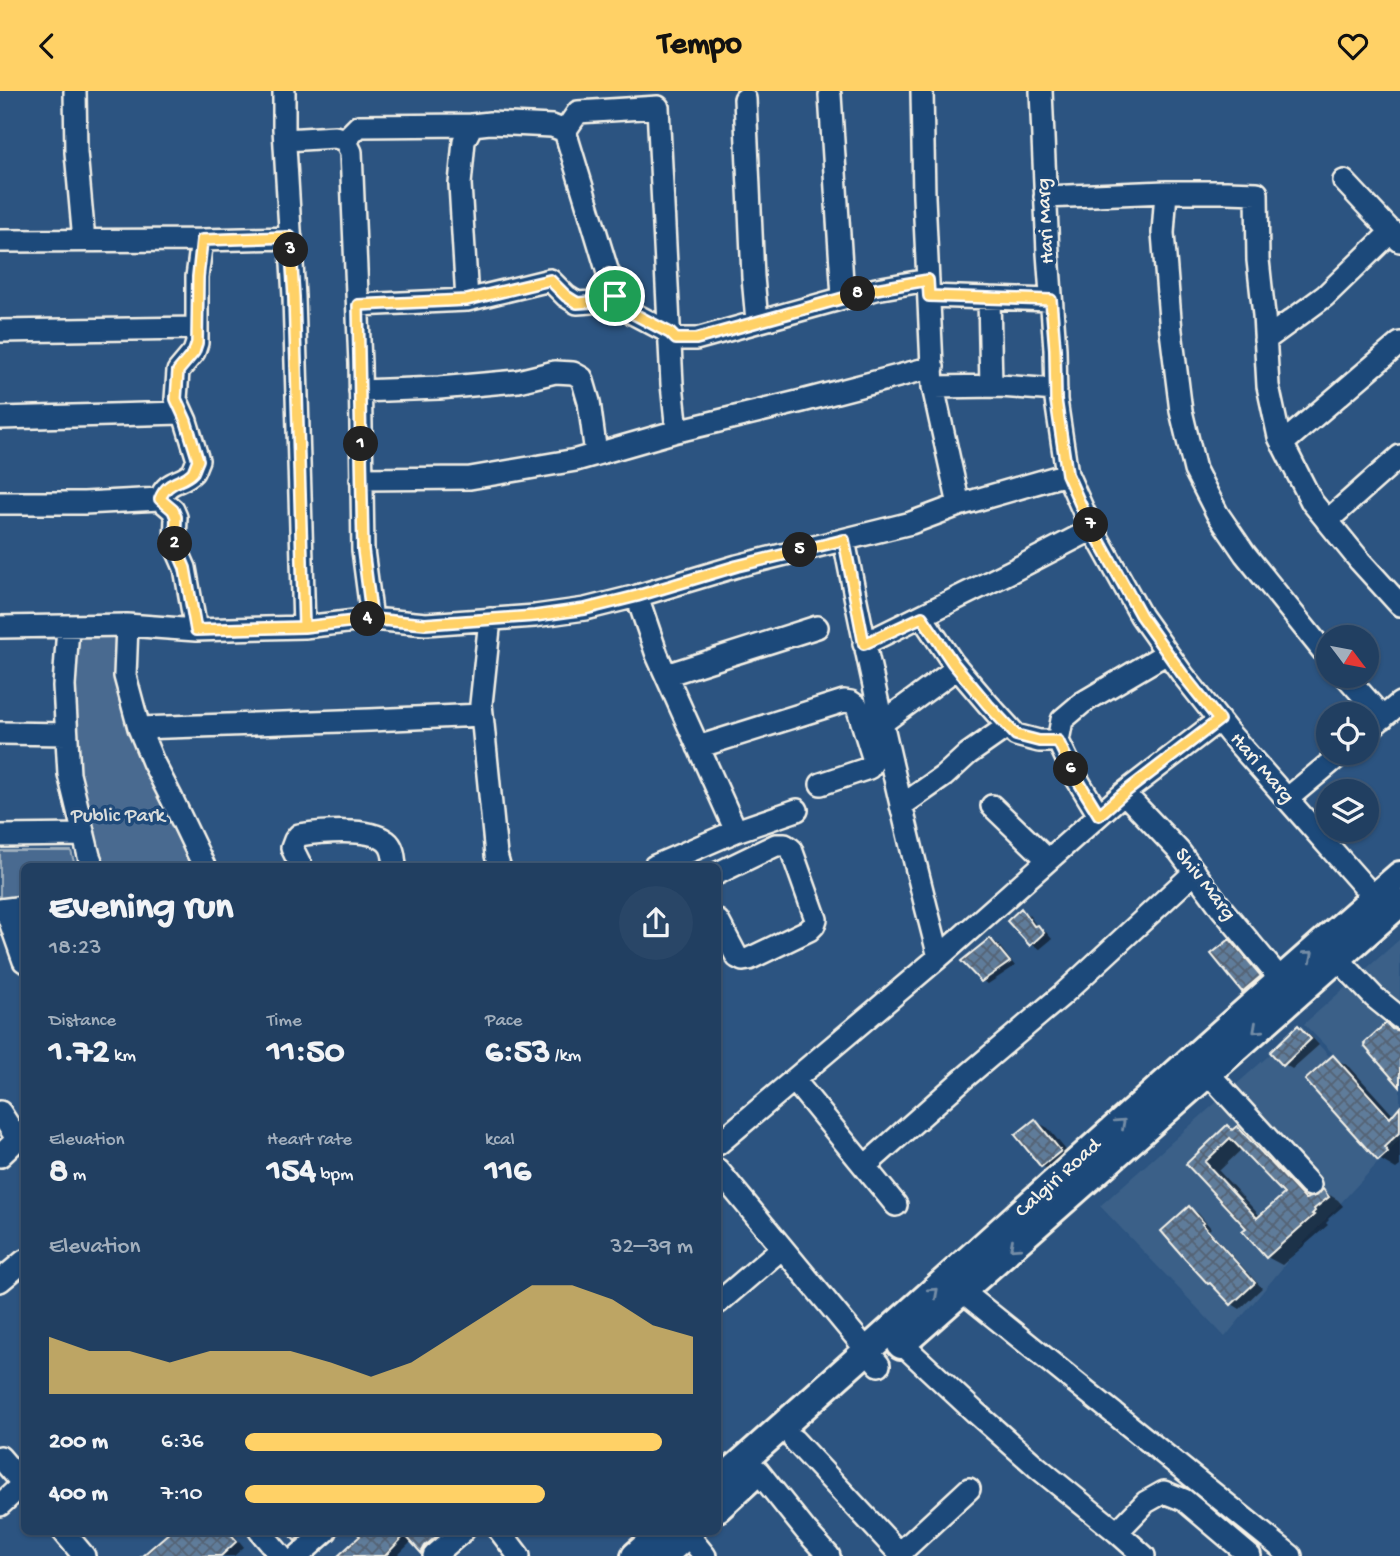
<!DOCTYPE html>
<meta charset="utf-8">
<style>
body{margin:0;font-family:"Gochi Hand",sans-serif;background:#294667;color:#f1f3f6;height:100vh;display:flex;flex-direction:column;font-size:26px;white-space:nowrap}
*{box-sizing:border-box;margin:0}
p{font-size:23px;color:#a2afbd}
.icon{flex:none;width:38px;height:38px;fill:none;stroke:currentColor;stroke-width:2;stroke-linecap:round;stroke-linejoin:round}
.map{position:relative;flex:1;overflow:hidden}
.panel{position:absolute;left:21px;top:772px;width:700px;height:672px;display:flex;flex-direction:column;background:#213f61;border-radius:10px;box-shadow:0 2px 5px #0004,0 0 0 2px #3e5876}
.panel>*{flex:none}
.needle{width:46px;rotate:122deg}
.buttons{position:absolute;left:1316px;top:534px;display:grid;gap:14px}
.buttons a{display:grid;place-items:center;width:63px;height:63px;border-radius:50%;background:#213f61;box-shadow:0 2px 5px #0004,0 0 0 2px #3e5876;font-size:35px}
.pin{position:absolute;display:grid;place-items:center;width:60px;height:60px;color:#fff;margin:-30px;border:4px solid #fff;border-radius:50%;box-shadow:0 2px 7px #0007}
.km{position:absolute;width:35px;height:35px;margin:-18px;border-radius:50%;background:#222;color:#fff;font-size:19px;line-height:35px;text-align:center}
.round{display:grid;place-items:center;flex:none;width:74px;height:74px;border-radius:37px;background:#294667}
.headline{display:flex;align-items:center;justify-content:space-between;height:119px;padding:0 28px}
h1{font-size:38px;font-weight:800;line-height:52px}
.stats{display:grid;grid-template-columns:repeat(3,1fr);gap:10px;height:119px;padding:7px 28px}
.stats div{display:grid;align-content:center}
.stats b{font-size:35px;font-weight:800}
.stats small{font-size:19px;font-weight:400}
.stats p{font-size:19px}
.chart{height:196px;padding:14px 28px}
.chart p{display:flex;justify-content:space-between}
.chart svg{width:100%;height:126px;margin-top:7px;fill:#ffd166;opacity:.7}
ul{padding:0 28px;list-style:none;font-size:23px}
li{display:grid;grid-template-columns:112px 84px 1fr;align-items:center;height:52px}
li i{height:18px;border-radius:9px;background:#ffd166}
header{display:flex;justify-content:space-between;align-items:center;height:91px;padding:0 28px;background:#ffd166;color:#111;font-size:32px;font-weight:800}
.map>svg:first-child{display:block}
.built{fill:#3b6088}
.park{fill:#496b90;stroke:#9eaebc;stroke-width:2}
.shadow{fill:#0007;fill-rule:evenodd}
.building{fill:url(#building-cross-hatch);stroke:#f4f1e8;stroke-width:2;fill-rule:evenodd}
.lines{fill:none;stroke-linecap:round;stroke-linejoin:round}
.minor-casing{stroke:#f4f1e8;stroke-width:26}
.major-casing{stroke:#f4f1e8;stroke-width:32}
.minor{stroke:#1f4a7a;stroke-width:21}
.major{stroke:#1f4a7a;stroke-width:26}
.oneway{stroke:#748da6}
.route-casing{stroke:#fff;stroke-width:14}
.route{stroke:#ffd166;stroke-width:9}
.labels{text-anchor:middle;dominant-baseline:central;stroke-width:7;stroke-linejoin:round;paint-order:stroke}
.street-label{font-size:21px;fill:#f4f1e8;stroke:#1f4a7a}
.park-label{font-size:21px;fill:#dadddb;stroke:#1f4a7a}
</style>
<header><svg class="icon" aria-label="back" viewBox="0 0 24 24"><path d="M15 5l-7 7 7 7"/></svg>Tempo<svg class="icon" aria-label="heart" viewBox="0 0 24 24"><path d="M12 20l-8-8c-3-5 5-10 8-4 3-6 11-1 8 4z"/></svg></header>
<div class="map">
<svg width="1400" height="1465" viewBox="0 0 1400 1465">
<defs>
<pattern id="building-cross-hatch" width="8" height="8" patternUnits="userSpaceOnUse" patternTransform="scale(1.75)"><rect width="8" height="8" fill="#5e7b9a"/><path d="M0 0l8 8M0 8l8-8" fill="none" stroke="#556474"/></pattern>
</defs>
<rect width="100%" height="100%" fill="#2c5481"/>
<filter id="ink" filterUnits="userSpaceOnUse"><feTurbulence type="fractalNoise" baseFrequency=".0143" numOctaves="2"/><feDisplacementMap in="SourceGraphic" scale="14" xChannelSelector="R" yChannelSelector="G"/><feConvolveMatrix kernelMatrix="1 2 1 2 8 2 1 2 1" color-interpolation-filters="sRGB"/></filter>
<g filter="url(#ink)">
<path class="built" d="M1400 848V1033L1364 994 1304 933Z
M1302 935 1400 1044V1048L1298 1158 1225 1246 1100 1115Z"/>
<path class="park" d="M55 539 128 540 135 641 198 775H80L63 696 60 600Z
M0 760H71L75 775H24V821L0 826Z"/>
<path class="shadow" d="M1021 819 1029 824 1038 837 1046 841 1052 848 1040 858 1031 853Z
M990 849 997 852 1015 875 988 893 982 890Z
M1230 850 1243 858 1273 893 1256 907 1243 900Z
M1299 936 1307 941 1319 954 1292 978 1284 973Z
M1333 966 1350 976 1394 1025 1400 1018V1075L1396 1078 1379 1068Z
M1035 1030 1048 1037 1073 1068 1055 1082 1042 1075Z
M1228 1036 1234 1040 1237 1037 1253 1046 1310 1108 1319 1106 1323 1100 1338 1109 1343 1115 1328 1128 1329 1129 1326 1132 1328 1134 1282 1174 1267 1166 1249 1137 1189 1073ZM1243 1057 1286 1104 1261 1126 1219 1080Z
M1189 1117 1198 1122 1211 1137 1209 1139 1262 1197 1240 1218 1232 1213 1216 1196 1209 1192Z
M179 1440H231L244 1456 234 1465H144Z
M288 1440H319L304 1454 296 1449Z
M358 1440H456L431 1465 423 1461 412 1450 397 1465H341L362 1446Z"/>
<path class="building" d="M1021 817 1034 835 1038 834 1044 842 1030 855 1007 830Z
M990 847 1010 871 981 891 961 870Z
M1230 848 1261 885 1242 901 1211 863Z
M1386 932 1392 938 1400 940V996L1364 955 1365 953 1364 952Z
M1298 934 1311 948 1283 975 1270 961Z
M1333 964 1390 1027 1400 1015V1041L1384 1056 1388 1061 1378 1070 1305 989Z
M1035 1028 1061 1060 1041 1076 1015 1044Z
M1227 1034 1232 1039 1237 1035 1305 1108 1318 1104 1323 1098 1329 1106 1314 1118 1315 1120 1312 1123 1314 1124 1266 1167 1242 1140 1246 1137 1186 1073ZM1230 1047 1284 1103 1257 1127 1205 1071Z
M1189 1115 1204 1132 1202 1133 1255 1192 1231 1214 1210 1192 1208 1193 1185 1168 1161 1140Z
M171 1440H228L237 1450 221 1465H142Z
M286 1440H306L295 1450Z
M355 1440H443L425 1455 421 1462 405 1444 385 1465H338L360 1445Z"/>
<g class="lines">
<defs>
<path id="minor" d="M75 0 76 61 84 150
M284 0V38L294 206 304 536
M922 0 924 106 933 296 959 414
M1041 0 1048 162 1055 258 1056 309 1067 383 1086 426 1141 525 1183 584 1229 642 1384 818
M830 4 843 206
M745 8 753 186 757 230
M565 40 578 21 658 16 672 293 677 340
M285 49 335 46 345 49 351 61 360 273 363 459 372 528
M345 49 359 35 472 34
M1344 90 1400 150
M1166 101 1163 142 1171 240 1181 320 1195 379 1217 422 1245 463 1328 566
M1045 106 1166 101H1226L1257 102 1258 169 1264 224 1268 295 1279 346 1312 411 1360 470 1400 514
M0 150 202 149 291 147
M929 205 1051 209
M989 207 991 295
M467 209 460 93 464 50 472 34 490 32 552 35 565 40 615 205 634 223 670 242 676 248H696L876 198 928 189
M358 214 467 209 550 189 566 205 577 212 592 211 604 201 609 183
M0 240 197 237
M1265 249 1325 205 1392 140
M933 296 1000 295 1056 299
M360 300 439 297 518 290 555 281 573 282 582 287 589 311 596 363
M0 327 182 322
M1282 353 1400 252
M361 388 470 387 576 369 677 340 802 310 933 276
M0 412H84L160 408
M1327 430 1400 365
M844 449C871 589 903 728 939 866
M637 505 657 564 736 740
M922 526 953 572 988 613 1016 644 1039 650H1058
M490 528 481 613 496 764 499 775
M127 534 125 585 139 637 153 671 172 708 204 775
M0 536 127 534 196 539 304 536 372 528 426 533 535 525 585 518 637 505 737 475 911 432 959 414 1067 383
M68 536 64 595 69 683 89 765 93 775
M196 539 185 477 175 454 176 426 173 419 160 408C167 388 182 393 193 381 195 377 196 373 198 369L186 330 176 308 178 280 194 261 197 252V186L202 149
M864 553 1010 481 1093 438
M666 584 817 536
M1345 584 1383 627
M882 632 957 577
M139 637 370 629 482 624
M1367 640 1400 612
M0 642 66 643
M698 656 844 610 851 611 857 615 873 666 872 672 869 677 821 693
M1124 702 1179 760 1222 818 1281 889
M1287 708 1342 662
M901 715 944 685 968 663 1008 635
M992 715 1048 769
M1099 724 1074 683 1058 650 1062 629 1082 612 1167 562
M0 745 84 744
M301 775 292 757 295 749 299 744C320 741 369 736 386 750 394 756 394 766 395 775
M655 775 736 740 797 719
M718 782 776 754H785L791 758 816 828 814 834 809 839 749 868 743 869 737 866 718 830
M0 819 24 816
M6 819 24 870
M1338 868 1374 906 1400 927
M1208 982 1310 1094
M794 989 896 1114
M0 1021 18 1049
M718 1053 939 866 1124 702 1219 629
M0 1065 24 1042
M865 1075 962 989 1061 905 1195 781
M718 1079 879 1274
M0 1190 24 1170
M962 1200 1291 1465
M718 1212 782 1157
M902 1253 975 1321 1037 1376 1117 1441 1146 1411 1164 1401 1184 1409 1250 1465
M794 1349 902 1465
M0 1366 24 1394
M758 1380 806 1440 829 1465
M0 1414 23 1393
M63 1440 84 1465
M260 1440 281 1465
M500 1440 519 1465
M1117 1441 1144 1465
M687 1443 705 1465
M900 1462 969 1398
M298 1465 326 1440
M434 1465 463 1440"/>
<path id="major" d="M901 1254 1400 812
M718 1392C946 1191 1170 984 1400 784
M718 1417 754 1384
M635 1465 663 1440
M663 1465 691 1440"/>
</defs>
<use href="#minor" class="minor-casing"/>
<use href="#major" class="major-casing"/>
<use href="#minor" class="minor"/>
<use href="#major" class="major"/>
</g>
<defs><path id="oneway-chevron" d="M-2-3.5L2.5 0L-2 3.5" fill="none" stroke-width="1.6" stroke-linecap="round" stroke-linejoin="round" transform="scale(1.75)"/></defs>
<g class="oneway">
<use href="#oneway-chevron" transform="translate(1309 864) rotate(-41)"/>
<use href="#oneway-chevron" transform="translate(1257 938) rotate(138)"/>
<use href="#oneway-chevron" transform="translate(1121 1032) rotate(-42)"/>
<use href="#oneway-chevron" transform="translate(1014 1155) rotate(138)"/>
<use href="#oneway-chevron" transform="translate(934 1201) rotate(-42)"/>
</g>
</g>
<g class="lines" filter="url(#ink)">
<defs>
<path id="route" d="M615 205 609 183 604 201 592 211 577 212 566 205 550 189 467 209 358 214 363 459 372 528 304 536 196 539 185 477 175 454 176 426 173 419 160 408C168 388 182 393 193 381 195 377 196 373 198 369L186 330 176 308 178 280 194 261 197 252 198 186 202 149 290 146 294 206 304 536 372 528 425 533 535 525 585 518 637 505 737 475 844 449 864 553 922 526 953 572 988 614 1016 644 1039 650H1058L1074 683 1099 724 1124 702 1219 629 1183 584 1141 525 1086 426 1067 383 1056 309 1055 258 1051 209 929 205 928 189 876 198 696 248H676L670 242 634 223 615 205"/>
</defs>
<use href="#route" class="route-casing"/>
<use href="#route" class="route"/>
</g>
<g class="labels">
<g class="street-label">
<text transform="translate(1047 130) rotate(-93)">Hari Marg</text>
<text transform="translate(1261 678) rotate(49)">Hari Marg</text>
<text transform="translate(1204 794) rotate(52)">Shiv Marg</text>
<text transform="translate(1059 1088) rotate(-42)">Calgiri Road</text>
</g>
<g class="park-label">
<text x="118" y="726">Public Park</text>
</g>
</g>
</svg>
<div class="buttons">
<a><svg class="needle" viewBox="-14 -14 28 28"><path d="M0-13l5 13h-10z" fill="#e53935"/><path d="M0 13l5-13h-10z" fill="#a2afbd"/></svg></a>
<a><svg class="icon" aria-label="locate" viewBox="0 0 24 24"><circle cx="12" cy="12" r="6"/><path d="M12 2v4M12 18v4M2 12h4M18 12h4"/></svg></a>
<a><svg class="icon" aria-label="layers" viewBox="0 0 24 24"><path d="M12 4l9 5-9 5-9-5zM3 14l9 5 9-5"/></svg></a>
</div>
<div class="pin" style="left:615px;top:205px;background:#1e9e55"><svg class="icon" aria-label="arrive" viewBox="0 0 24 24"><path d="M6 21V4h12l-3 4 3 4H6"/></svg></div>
<b class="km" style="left:361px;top:353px">1</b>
<b class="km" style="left:175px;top:453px">2</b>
<b class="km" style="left:291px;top:159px">3</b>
<b class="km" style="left:368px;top:528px">4</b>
<b class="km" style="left:800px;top:459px">5</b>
<b class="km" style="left:1071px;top:678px">6</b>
<b class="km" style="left:1091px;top:434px">7</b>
<b class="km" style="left:858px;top:203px">8</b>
<section class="panel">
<div class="headline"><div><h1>Evening run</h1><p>18:23</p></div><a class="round"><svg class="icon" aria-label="share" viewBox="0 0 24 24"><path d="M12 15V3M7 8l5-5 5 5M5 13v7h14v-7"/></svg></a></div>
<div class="stats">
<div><p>Distance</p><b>1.72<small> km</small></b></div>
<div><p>Time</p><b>11:50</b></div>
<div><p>Pace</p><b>6:53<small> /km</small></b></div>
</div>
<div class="stats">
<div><p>Elevation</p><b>8<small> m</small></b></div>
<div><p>Heart rate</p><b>154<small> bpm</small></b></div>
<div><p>kcal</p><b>116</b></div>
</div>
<div class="chart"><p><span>Elevation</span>32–39 m</p>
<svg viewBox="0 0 160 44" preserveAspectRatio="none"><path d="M0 44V24L10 29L20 29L30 33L40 29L50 29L60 29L70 33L80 38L90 33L100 24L110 15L120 6L130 6L140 11L150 20L160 24V44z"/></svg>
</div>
<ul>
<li><b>200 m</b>6:36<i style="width:93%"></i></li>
<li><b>400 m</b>7:10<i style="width:67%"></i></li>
</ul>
</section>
</div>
